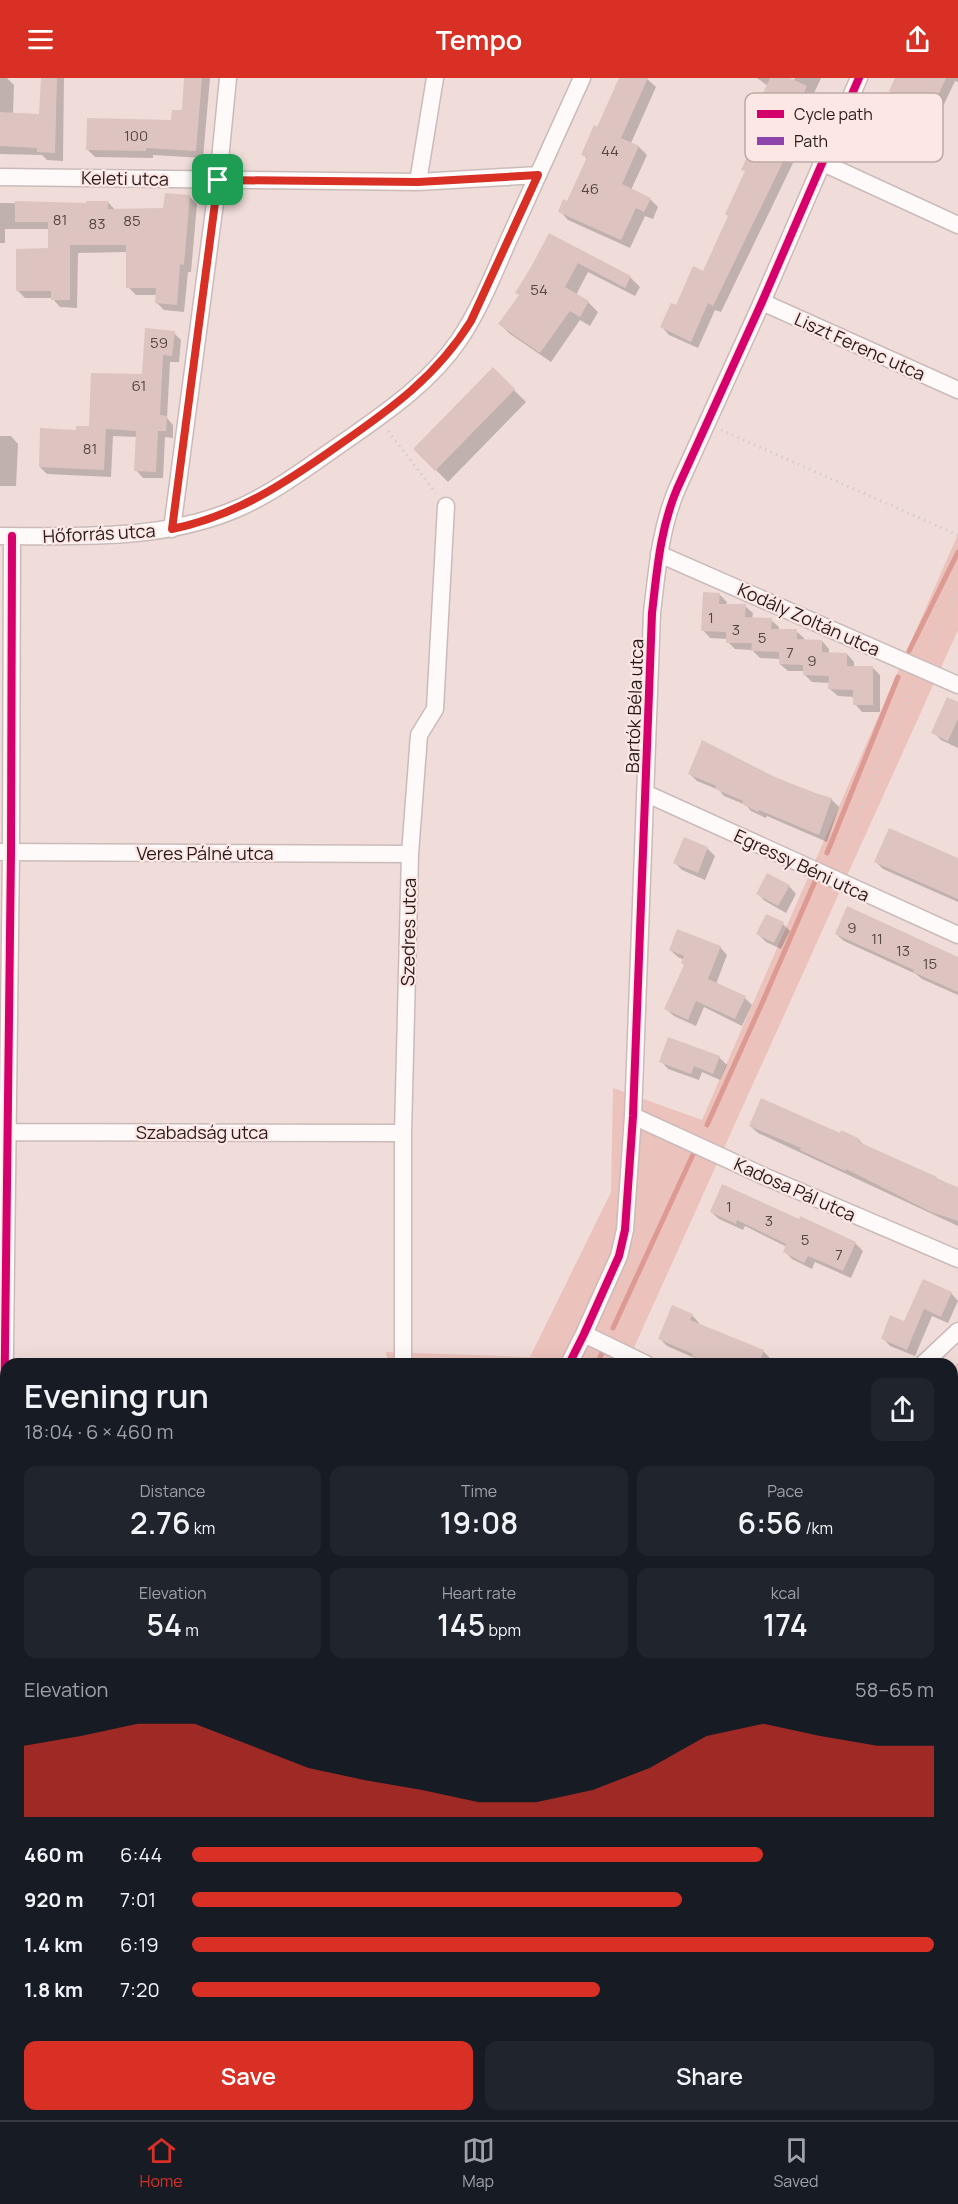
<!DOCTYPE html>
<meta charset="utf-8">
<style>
body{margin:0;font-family:Manrope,sans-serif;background:#20242c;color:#f1f3f6;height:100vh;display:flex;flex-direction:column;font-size:22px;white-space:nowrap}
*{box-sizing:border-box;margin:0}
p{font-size:20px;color:#9ea1a6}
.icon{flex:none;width:33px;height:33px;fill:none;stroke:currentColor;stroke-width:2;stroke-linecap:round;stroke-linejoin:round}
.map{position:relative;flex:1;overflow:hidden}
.panel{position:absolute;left:0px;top:1280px;width:958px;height:764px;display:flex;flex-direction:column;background:#171b24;border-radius:18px 18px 0 0;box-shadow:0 6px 24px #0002}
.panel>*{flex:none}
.pin{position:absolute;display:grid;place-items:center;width:51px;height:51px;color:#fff;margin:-26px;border-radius:12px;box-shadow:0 3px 9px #0006}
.round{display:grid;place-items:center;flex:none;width:63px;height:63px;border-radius:12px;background:#20242c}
.head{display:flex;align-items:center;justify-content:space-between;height:102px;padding:0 24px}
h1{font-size:33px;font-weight:600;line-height:45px}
.stats{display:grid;grid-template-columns:repeat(3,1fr);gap:9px;height:102px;padding:6px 24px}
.stats div{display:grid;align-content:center;border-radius:12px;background:#20242c;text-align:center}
.stats b{font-size:30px;font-weight:600}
.stats small{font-size:16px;font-weight:400}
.stats p{font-size:16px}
.chart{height:168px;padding:12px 24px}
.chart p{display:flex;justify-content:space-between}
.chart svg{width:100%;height:108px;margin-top:6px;fill:#d93025;opacity:.7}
.cta{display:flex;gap:12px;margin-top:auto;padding:12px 24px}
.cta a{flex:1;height:69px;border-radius:12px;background:#d93025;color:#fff;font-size:24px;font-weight:600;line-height:69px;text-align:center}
.cta a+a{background:#20242c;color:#f1f3f6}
ul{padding:0 24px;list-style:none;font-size:20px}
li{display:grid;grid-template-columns:96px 72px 1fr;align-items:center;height:45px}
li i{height:15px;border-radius:8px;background:#d93025}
header{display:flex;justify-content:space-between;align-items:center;height:78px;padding:0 24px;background:#d93025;color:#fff;font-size:27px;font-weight:600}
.tabs{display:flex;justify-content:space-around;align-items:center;height:84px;border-top:2px solid #363941;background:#171b24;font-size:16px;color:#9ea1a6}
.tabs a{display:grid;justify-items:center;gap:3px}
.tabs .on{color:#d93025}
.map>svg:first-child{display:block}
.green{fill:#ecc2bc}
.shadow{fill:#0003}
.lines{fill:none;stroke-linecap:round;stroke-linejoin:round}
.stream{stroke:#dc9a93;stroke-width:5}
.building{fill:#ddc4c1}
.street-casing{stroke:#cabbba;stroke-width:19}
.path{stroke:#d3cecc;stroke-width:3;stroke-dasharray:1.5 4.5;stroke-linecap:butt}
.street{stroke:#fdfaf9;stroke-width:16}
.quiet{stroke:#8e44ad;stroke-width:6;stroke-dasharray:12 6;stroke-linecap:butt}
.cycleway-casing{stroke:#fce7e4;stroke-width:11}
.cycleway{stroke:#d6006c;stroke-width:8}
.route-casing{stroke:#fff;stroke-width:12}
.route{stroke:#d93025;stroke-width:8}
.labels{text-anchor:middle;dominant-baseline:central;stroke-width:4.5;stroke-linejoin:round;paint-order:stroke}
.number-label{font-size:15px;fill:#564644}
.street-label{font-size:18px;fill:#271b1a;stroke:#fce7e4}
.key{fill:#fce7e4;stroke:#bcaaa7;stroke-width:1.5}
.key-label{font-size:16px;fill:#271b1a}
</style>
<header><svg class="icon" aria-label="menu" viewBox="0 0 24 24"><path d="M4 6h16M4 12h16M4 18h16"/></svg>Tempo<svg class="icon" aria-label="share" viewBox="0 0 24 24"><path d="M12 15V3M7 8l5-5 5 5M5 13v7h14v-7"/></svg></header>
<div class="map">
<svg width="958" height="2042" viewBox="0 0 958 2042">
<rect width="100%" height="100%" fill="#f0ddda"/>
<path class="green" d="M958 456V552L627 1285 388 1286 386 1274 530 1279 611 1114 613 1010 702 1042Z
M958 1285V1349L953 1343 952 1290Z
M958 1458V2042H0V1843L6 1841V2037H952V1462Z"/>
<path class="shadow" d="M0 0H7L14 7 13 36 41 37 42 0H64L63 83 47 82 42 77 0 76Z
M186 0H210L203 80 153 77V80L95 79 87 71 173 43 184 34Z
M621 0H646L656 9 631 65 639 69 647 77 631 112 650 121 658 129 653 141 645 138 630 170 568 142 560 133 568 125 587 81 583 76 598 51Z
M757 0H787L793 3 795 0H821L799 48 807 56 721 234 715 232 698 270 669 257 662 249 704 195 729 139 746 94 743 91 754 78 765 53 752 43 768 8Z
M932 0H958V4L955 3 938 39 898 20 891 13Z
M189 118 197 126 191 194H188L184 234 164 232 156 224 157 217H136L128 209V174L78 175 77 230 60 229 52 220H25L17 212 50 172V151H5V165H0V125L87 126 108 124 115 132H165Z
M549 157 630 199 640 209 635 218 588 194 576 217 588 224 598 234 590 248 580 242 551 284 510 256 500 246 520 218Z
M174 255 181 262 179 284H170L167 340 173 347V360L165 359 163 400H143L136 392 137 359 113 358 111 399 47 396 40 389 78 354 91 350 143 297Z
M493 291 526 324 448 404 415 371Z
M0 358H11L18 366 16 408H0Z
M719 516 727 524 726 527 745 528 753 535 752 541 771 542 779 549V553H796L804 560V563H822L829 571V576H847L854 584V589H872L880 597V634H862L855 626V619L838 618 830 611V605L812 604 805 597V593H788L780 586V581L760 580 752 572 735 571 728 564V561L710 560 703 552Z
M958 626V670L941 662 933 654Z
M690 696 774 700 831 721 839 729 827 764 767 738 766 740 751 733 746 727 724 718 719 712 697 703Z
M685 761 708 771 715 778 705 802 682 792 675 785Z
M958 781V824L883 791 876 784Z
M789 808 796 816 786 835 765 823 758 816Z
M848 830 890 848 895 852 958 881V917L922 901 916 896 844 863 836 856Z
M783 846 790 853 781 871 766 864 758 856Z
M720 869 727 877 716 906 745 920 752 927 742 948 704 929 696 948 674 938 666 931 685 888 684 882 678 879 670 872Z
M719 979 727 987 720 1002 702 994 699 1002 668 991 661 983Z
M750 1048 841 1057 859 1062 866 1069 958 1110V1148L758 1055Z
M711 1134 799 1143 855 1165 863 1173 851 1200 815 1184 812 1191 792 1181 784 1173 787 1169 745 1148 743 1152 719 1141Z
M924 1203 951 1215 958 1223 948 1245 932 1238 915 1278 890 1268 883 1260 905 1245Z
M692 1237 699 1245V1247L764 1274 771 1281 769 1286 702 1285 697 1281 667 1268 659 1260Z
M952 1386 958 1394V1412L952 1416Z
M952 1448 958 1455 952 1459Z"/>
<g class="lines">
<path class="stream" d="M909 573 958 474
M827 775 898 599
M707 1047 763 923 816 801
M613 1250 696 1070
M597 1286 602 1275"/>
</g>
<path class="building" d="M41 0H57L55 75 37 74V70L0 68V34L39 36Z
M184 0H202L196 73 146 70V73L86 72 87 40 171 42 172 32H182Z
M619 0H648L621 60 639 68 622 106 651 120 644 134 636 130 621 162 558 134 563 121 567 123 587 79 581 77 594 47 597 49Z
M770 0H790L807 8 791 43 801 47 713 228 708 225 691 264 660 249 671 225 676 227 693 188 703 193 728 138 725 136 745 93 741 92 749 74 753 76 765 50 750 43Z
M895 0H946L931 33 889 13Z
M165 115 190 117 184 187 180 186 177 227 155 225 156 210H126V167H70V222H51V213H16V171L48 170V144H15V123L86 125V123H108V131L163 130Z
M549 155 631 198 625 210 578 185 565 209 589 223 580 239 570 233 540 275 498 246 519 217 515 215 531 189Z
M145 250 175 253 172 278 163 277 160 337 167 338 166 353H158L156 394 134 393 136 353 106 351 104 392 39 389 40 350 76 352V348H89L91 295 142 296Z
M493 289 515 311 435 393 413 371Z
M703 514 720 515 719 526H746L745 539 772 540 771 551H797V561L822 562V574L847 575V588H873V627H853V612L828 611 829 598 803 597V587L779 586V574L751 573 752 565H726V554L701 553Z
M947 619 958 624V641L948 663 931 655Z
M702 662 775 699 815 715 832 720 819 757 759 732 758 734 742 726 743 723 715 711 716 708 688 696Z
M889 750 958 780V821L874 784Z
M684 759 708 769 698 795 673 785Z
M767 795 790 807 778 828 756 816Z
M847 828 958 879V914L913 894 914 892 835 856Z
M766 836 784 844 774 865 756 856Z
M677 851 721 868 708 901 746 918 735 941 696 923 688 942 664 931 684 887 681 885 684 878 669 872Z
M668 959 720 978 713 996 694 988 691 996 659 984Z
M761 1020 840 1055 841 1052 860 1061 859 1064 937 1099 936 1101 958 1109V1143L931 1134 846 1091 845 1093 800 1072 801 1070 749 1048Z
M722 1106 799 1141 800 1138 856 1164 843 1193 808 1178 804 1185 783 1174 786 1166 737 1142 736 1146 710 1134Z
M923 1201 952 1214 941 1239 924 1231 907 1272 881 1261 890 1237 904 1243Z
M672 1227 693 1236 690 1242 764 1272 759 1286H709L692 1278 693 1276 658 1261Z"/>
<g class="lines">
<defs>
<path id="street" d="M821 84 958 147
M0 99 418 104 538 97
M418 104 435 0
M762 224 958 312
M172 451 218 102 228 0
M0 458C81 458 165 463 241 429 280 411 316 383 351 359 391 331 432 302 459 262 480 231 494 195 509 161 533 107 558 54 582 0
M659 476 958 607
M645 715 958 857
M1 774 410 776
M633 1038 766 1099 958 1181
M0 1054 403 1055
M584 1256 646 1286
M403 1286V1055L410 776 419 657 435 631 446 428
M569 1286 584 1256 619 1178 625 1152 633 1038 652 535C657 493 660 451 677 411L762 224 859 0
M923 1286 958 1253
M0 1681 11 774 12 458"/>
</defs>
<use href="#street" class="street-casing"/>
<path class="path" d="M721 352 958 457
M388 353 436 415
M928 576 958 513
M837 785 915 607"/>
<use href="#street" class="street"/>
<path class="quiet" d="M0 1863 6 1871
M451 2037 452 2042"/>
<defs>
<path id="cycleway" d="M569 1286 584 1256 619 1178 625 1152 633 1038 652 535C657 493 660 451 677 411L762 224 859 0
M0 1681 11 774 12 458"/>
</defs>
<use href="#cycleway" class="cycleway-casing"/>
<use href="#cycleway" class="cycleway"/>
</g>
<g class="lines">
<defs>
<path id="route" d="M538 97 471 243C437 298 391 331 339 367 287 404 236 438 172 451L218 102 418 104Z"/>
</defs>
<use href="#route" class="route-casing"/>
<use href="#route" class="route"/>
</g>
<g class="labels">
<g class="number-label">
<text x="136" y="57">100</text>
<text x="610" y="72">44</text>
<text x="590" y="110">46</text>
<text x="60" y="141">81</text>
<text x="132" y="142">85</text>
<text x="97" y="145">83</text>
<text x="539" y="211">54</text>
<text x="159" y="264">59</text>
<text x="139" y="307">61</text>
<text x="90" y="370">81</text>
<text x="711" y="539">1</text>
<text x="736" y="551">3</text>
<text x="762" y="559">5</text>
<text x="790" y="574">7</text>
<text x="812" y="582">9</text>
<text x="852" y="849">9</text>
<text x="877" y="860">11</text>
<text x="903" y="872">13</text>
<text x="930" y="885">15</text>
<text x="729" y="1128">1</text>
<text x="769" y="1142">3</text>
<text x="805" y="1161">5</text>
<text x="839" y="1176">7</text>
</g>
<g class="street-label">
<text transform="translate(125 100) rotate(1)">Keleti utca</text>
<text transform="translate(860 268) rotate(24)">Liszt Ferenc utca</text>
<text transform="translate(99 455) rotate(-3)">Hőforrás utca</text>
<text transform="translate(809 541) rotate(24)">Kodály Zoltán utca</text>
<text transform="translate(634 628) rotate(-88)">Bartók Béla utca</text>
<text x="205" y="775">Veres Pálné utca</text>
<text transform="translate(802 787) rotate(25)">Egressy Béni utca</text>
<text transform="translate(408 854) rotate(-89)">Szedres utca</text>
<text x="202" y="1054">Szabadság utca</text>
<text transform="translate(795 1111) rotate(24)">Kadosa Pál utca</text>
</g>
</g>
<rect x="745" y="15" width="198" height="69" rx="9" class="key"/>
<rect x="757" y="32" width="27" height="8" fill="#d6006c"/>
<rect x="757" y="59" width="27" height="8" fill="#8e44ad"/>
<g class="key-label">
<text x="794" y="42">Cycle path</text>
<text x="794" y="69">Path</text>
</g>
</svg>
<div class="pin" style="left:218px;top:102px;background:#1e9e55"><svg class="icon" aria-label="arrive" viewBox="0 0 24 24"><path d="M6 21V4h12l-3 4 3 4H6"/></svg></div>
<section class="panel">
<div class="head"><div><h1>Evening run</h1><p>18:04 · 6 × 460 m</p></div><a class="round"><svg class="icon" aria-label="share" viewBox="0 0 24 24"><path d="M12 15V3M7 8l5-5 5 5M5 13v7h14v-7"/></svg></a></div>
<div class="stats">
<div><p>Distance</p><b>2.76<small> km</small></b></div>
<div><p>Time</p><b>19:08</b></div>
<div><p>Pace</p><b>6:56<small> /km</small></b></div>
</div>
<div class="stats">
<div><p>Elevation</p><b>54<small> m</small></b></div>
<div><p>Heart rate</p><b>145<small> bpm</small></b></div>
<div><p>kcal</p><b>174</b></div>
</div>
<div class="chart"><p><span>Elevation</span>58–65 m</p>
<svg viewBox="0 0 160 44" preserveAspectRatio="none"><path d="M0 44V15L10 11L20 6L30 6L40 15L50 24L60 29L70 33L80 38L90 38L100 33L110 24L120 11L130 6L140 11L150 15L160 15V44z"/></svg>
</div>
<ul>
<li><b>460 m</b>6:44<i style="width:77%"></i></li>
<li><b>920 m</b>7:01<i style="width:66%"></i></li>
<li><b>1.4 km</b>6:19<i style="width:100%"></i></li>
<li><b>1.8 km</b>7:20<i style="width:55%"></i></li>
</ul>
<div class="cta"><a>Save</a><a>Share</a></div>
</section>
</div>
<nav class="tabs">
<a class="on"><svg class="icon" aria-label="home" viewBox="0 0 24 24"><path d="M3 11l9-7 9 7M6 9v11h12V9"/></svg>Home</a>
<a><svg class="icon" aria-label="map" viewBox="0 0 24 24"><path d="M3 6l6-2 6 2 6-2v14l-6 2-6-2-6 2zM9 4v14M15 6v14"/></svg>Map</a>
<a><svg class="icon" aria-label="saved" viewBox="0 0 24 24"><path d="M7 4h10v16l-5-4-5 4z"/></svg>Saved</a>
</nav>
